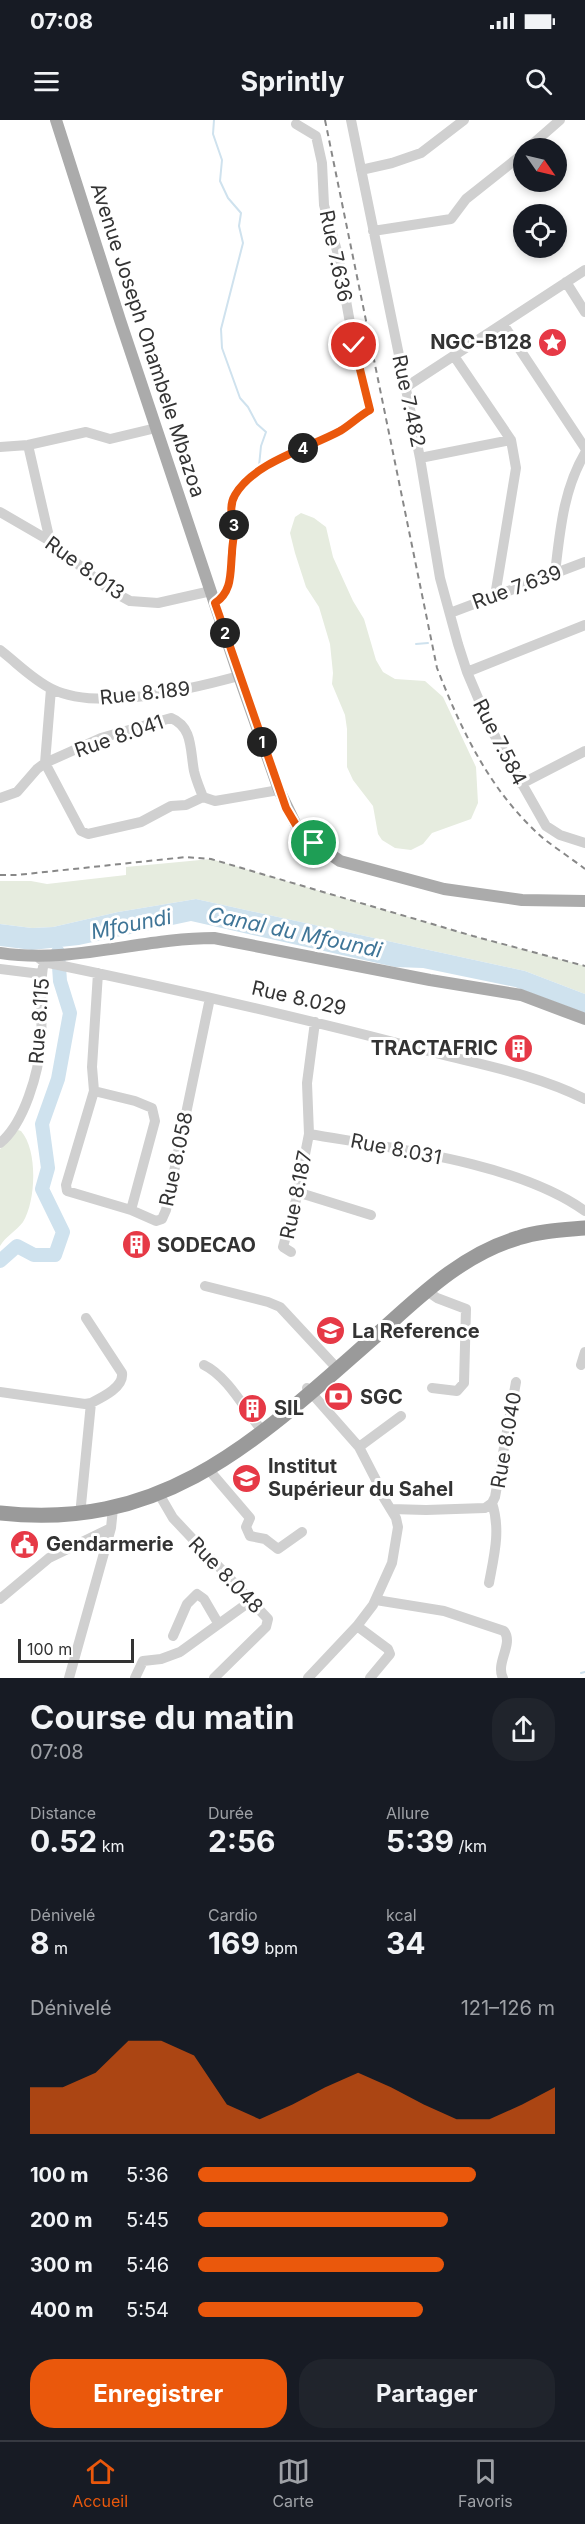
<!DOCTYPE html>
<html lang="fr">
<meta charset="utf-8">
<style>
body{margin:0;font-family:Inter,sans-serif;background:#20242c;color:#f1f3f6;height:100vh;display:flex;flex-direction:column;font-size:22px;white-space:nowrap}
*{box-sizing:border-box;margin:0}
p{font-size:20px;color:#9ea1a6}
.icon{flex:none;width:33px;height:33px;fill:none;stroke:currentColor;stroke-width:2;stroke-linecap:round;stroke-linejoin:round}
.map{position:relative;height:1558px;overflow:hidden}
.panel{display:flex;flex-direction:column;background:#171b24;flex:1}
.panel>*{flex:none}
.needle{width:39px;rotate:124deg}
.tools{position:absolute;left:513px;top:18px;display:grid;gap:12px}
.tools a{display:grid;place-items:center;width:54px;height:54px;border-radius:50%;background:#171b24;box-shadow:0 3px 9px #0003;font-size:30px}
.scale{position:absolute;left:18px;bottom:15px;width:116px;box-sizing:border-box;padding-left:6px;border:3px solid #333;border-top:0;font-size:16px;line-height:21px;white-space:nowrap;color:#333;-webkit-text-stroke:4px #fff;paint-order:stroke}
.pin{position:absolute;display:grid;place-items:center;width:51px;height:51px;color:#fff;margin:-26px;border:3px solid #fff;border-radius:50%;box-shadow:0 2px 6px #0007}
.km{position:absolute;width:30px;height:30px;margin:-15px;border-radius:50%;background:#222;color:#fff;font-size:16px;line-height:30px;text-align:center}
.round{display:grid;place-items:center;flex:none;width:63px;height:63px;border-radius:24px;background:#20242c}
.head{display:flex;align-items:center;justify-content:space-between;height:102px;padding:0 30px}
h1{font-size:33px;font-weight:700;line-height:45px}
.figures{display:grid;grid-template-columns:repeat(3,1fr);gap:9px;height:102px;padding:6px 30px}
.figures div{display:grid;align-content:center}
.figures b{font-size:30px;font-weight:700}
.figures small{font-size:16px;font-weight:400}
.figures p{font-size:16px}
.chart{height:168px;padding:12px 30px}
.chart p{display:flex;justify-content:space-between}
.chart svg{width:100%;height:108px;margin-top:6px;fill:#ea580c;opacity:.7}
.primary-button{display:flex;gap:12px;margin-top:auto;padding:12px 30px}
.primary-button a{flex:1;height:69px;border-radius:24px;background:#ea580c;color:#fff;font-size:24px;font-weight:700;line-height:69px;text-align:center}
.primary-button a+a{background:#20242c;color:#f1f3f6}
ul{padding:0 30px;list-style:none;font-size:20px}
li{display:grid;grid-template-columns:96px 72px 1fr;align-items:center;height:45px}
li i{height:15px;border-radius:8px;background:#ea580c}
.status{display:flex;justify-content:space-between;align-items:center;height:42px;padding:0 30px;background:#171b24;direction:ltr}
.status svg{height:16px;fill:currentColor}
header{display:flex;justify-content:space-between;align-items:center;height:78px;padding:0 30px;background:#171b24;font-size:27px;font-weight:700}
.menu{display:flex;justify-content:space-around;align-items:center;height:84px;border-top:2px solid #363941;background:#171b24;font-size:16px;color:#9ea1a6}
.menu a{display:grid;justify-items:center;gap:3px}
.menu .current{color:#ea580c}
.map>svg:first-child{display:block}
.green{fill:#e6ecdf}
.water{fill:#cfe2ee}
.lines{fill:none;stroke-linecap:round;stroke-linejoin:round}
.stream{stroke:#cfe2ee;stroke-width:2}
.river{stroke:#cfe2ee;stroke-width:14}
.minor{stroke:#d0d0d0;stroke-width:10}
.major{stroke:#ababab;stroke-width:12}
.highway{stroke:#9a9a9a;stroke-width:15}
.rail{stroke:#888;stroke-width:2;stroke-dasharray:6 4.5;stroke-linecap:butt}
.route-casing{stroke:#fff;stroke-width:12}
.route{stroke:#ea580c;stroke-width:8}
.labels{text-anchor:middle;dominant-baseline:central;stroke-width:6;stroke-linejoin:round;paint-order:stroke}
.street-label{font-size:20px;fill:#333;stroke:#fff}
.poi-label{font-size:20px;font-weight:bold;fill:#333;stroke:#fff;text-anchor:start}
.water-label{font-size:21px;font-style:italic;fill:#3f7597;stroke:#fff}
</style>
<div class="status"><b>07:08</b><svg viewBox="0 0 49 12"><path d="M0 12V9h3v3zM5 12V6h3v6zM10 12V3h3v9zM15 12V0h3v12zM26 1h20v11H26zM47 4h2v5h-2z"/></svg></div>
<header><svg class="icon" aria-label="menu" viewBox="0 0 24 24"><path d="M4 6h16M4 12h16M4 18h16"/></svg>Sprintly<svg class="icon" aria-label="search" viewBox="0 0 24 24"><circle cx="10" cy="10" r="6"/><path d="M15 15l6 6"/></svg></header>
<div class="map">
<svg width="585" height="1558" viewBox="0 0 585 1558">
<rect width="100%" height="100%" fill="#fff"/>
<path class="green" d="M301 393 314 398 326 407 333 437 353 481 364 499 376 540 383 552 395 559 425 561 443 577 476 647 478 683 471 699 432 713 423 724 411 730 395 728 382 720 378 714 373 686 353 660 347 647V609L345 595 332 564 333 553 330 524 319 487 306 467 295 433 290 413 295 397Z
M211 739 473 816 585 846V874L525 851 196 779 118 792 53 807 32 808 0 804V761H31L47 764 126 755V747Z
M18 1010 21 1011C38 1030 36 1081 23 1102 16 1111 6 1116 0 1126V1029Z"/>
<path class="water" d="M196 779 525 851 585 874V893L515 867 423 848 395 847 191 801 79 825 32 830 0 826V804L32 808 53 807 118 792Z"/>
<g class="lines">
<path class="stream" d="M214 0 213 14 222 40 220 61 228 78 241 93 239 106 243 123 221 209 222 228 240 278 248 287 257 304 266 312 261 326 259 346
M416 524 428 523
M581 1553 585 1552"/>
<path class="river" d="M0 1141 17 1126 34 1135H55L63 1112 42 1069 48 1048 42 1004 58 959 70 893 60 861 58 832"/>
<path class="minor" d="M351 0 420 338 440 458 458 524 467 552 492 611 546 706 560 715 585 723
M528 28 560 0
M361 50 392 43 421 33 464 0
M373 111 451 99 466 79 524 33
M566 162 585 192
M503 204 585 328
M454 236 511 320 516 348 495 476
M406 267 585 150
M28 325 50 421
M0 327 28 325 86 312 110 319 156 308
M420 338 511 320
M0 392 50 421 108 469 130 481 158 483 211 471
M555 453C560 412 563 370 585 333
M215 483C233 471 230 452 232 433 232 426 234 418 234 410 233 396 228 384 237 371 259 341 309 328 340 311 350 305 359 296 370 290L354 225 337 131 324 85 322 43 316 16 296 4
M450 493 585 442
M0 530C17 543 33 560 52 569 98 592 191 569 239 556
M467 552 585 505
M521 664 585 631
M203 677 186 685 171 686 141 702 88 714 81 711 45 643 101 618 171 598C193 607 190 630 194 651 196 660 200 669 203 677L215 681 279 670
M0 678 17 672 37 649 45 643 51 569
M39 838 44 842C170 868 295 896 420 929 476 944 533 953 585 979
M0 849 41 854
M98 853 92 947 94 971 135 981 152 988 155 1001 131 1090 156 1101 162 1099 166 1090 210 878
M315 902 307 963 309 1014C391 1028 517 1042 585 1091
M94 971 66 1065 67 1071 131 1090
M0 1023C24 1004 39 952 41 921 43 895 38 868 44 842
M297 1072 371 1095
M291 1132 283 1127 296 1080 309 1014
M205 1166 268 1182 280 1187 333 1244
M427 1171 437 1178 466 1189 464 1263 457 1271 432 1268
M204 1245C227 1256 244 1288 260 1308
M581 1245 585 1232
M307 1268 359 1327 376 1360 382 1375 396 1398 398 1407 392 1443 373 1485 357 1506 308 1558
M0 1272 85 1284 91 1283
M359 1327 401 1296
M209 1350 250 1398 246 1407 250 1416 265 1419 278 1429 302 1412
M159 1374 173 1398 268 1499 266 1507 214 1558
M81 1385 91 1283C103 1277 124 1267 122 1253L86 1198
M391 1389 426 1390 485 1388 492 1383 495 1377 516 1262
M489 1463C494 1436 501 1410 492 1383
M0 1479 49 1438 111 1408 113 1388
M376 1480 444 1491 504 1511C514 1524 495 1543 503 1558
M357 1506 388 1529 390 1534 370 1558
M173 1516 187 1484 197 1474 204 1479 218 1503
M69 1558 111 1408
M135 1558 143 1541 161 1539 180 1532 252 1480"/>
<path class="major" d="M56 0 120 200 239 556 279 670 296 705 314 723 340 741 444 769 522 780 585 781
M0 833C73 844 142 818 214 818L430 860 521 875 585 899"/>
<path class="highway" d="M0 1393C169 1412 263 1314 380 1212 421 1175 463 1134 518 1118 539 1111 562 1110 585 1108"/>
<path class="rail" d="M325 0 437 548C462 612 491 673 544 719 557 729 572 739 585 749
M0 755H17L186 737 211 739 473 816 585 846"/>
</g>
<g class="lines">
<defs>
<path id="route" d="M314 723 296 705 286 688 215 483C233 471 230 452 232 433 232 426 234 418 234 410 233 398 228 387 235 375 254 342 309 328 340 311 350 305 359 296 370 290L354 225"/>
</defs>
<use href="#route" class="route-casing"/>
<use href="#route" class="route"/>
</g>
<defs>
<symbol id="sight-disc" viewBox="-11 -11 22 22"><circle r="9.5" fill="#e63946" stroke="#fff"/><path d="M0-6L1.8-2.2L6-1.7L2.9 1.2L3.7 5.4L0 3.3L-3.7 5.4L-2.9 1.2L-6-1.7L-1.8-2.2Z" fill="#fff"/></symbol>
<symbol id="building-disc" viewBox="-11 -11 22 22"><circle r="9.5" fill="#e63946" stroke="#fff"/><path d="M-4-6H4V6H1V3H-1V6H-4ZM-2.5-4.3h1.7v1.8h-1.7ZM.8-4.3h1.7v1.8H.8ZM-2.5-1h1.7V.8h-1.7ZM.8-1h1.7V.8H.8Z" fill="#fff"/></symbol>
<symbol id="school-disc" viewBox="-11 -11 22 22"><circle r="9.5" fill="#e63946" stroke="#fff"/><path d="M0-5L7-2L0 1L-7-2ZM-4 1L0 2.5L4 1V4Q0 6-4 4Z" fill="#fff"/></symbol>
<symbol id="bank-disc" viewBox="-11 -11 22 22"><circle r="9.5" fill="#e63946" stroke="#fff"/><path d="M-6-4H6V4H-6ZM0-2.3a2.3 2.3 0 1 0 0 4.6a2.3 2.3 0 1 0 0-4.6Z" fill="#fff"/></symbol>
<symbol id="civic-disc" viewBox="-11 -11 22 22"><circle r="9.5" fill="#e63946" stroke="#fff"/><path d="M-.6-6.5H3V-4.5H.6V-3L4-1V1h2V6H-6V1h2V-1L-.6-3ZM-1.2 2.5V6h2.4V2.5Z" fill="#fff"/></symbol>
</defs>
<g fill-rule="evenodd">
<use href="#sight-disc" x="536" y="206" width="33" height="33"/>
<use href="#building-disc" x="502" y="912" width="33" height="33"/>
<use href="#building-disc" x="120" y="1108" width="33" height="33"/>
<use href="#school-disc" x="314" y="1194" width="33" height="33"/>
<use href="#bank-disc" x="322" y="1260" width="33" height="33"/>
<use href="#building-disc" x="236" y="1272" width="33" height="33"/>
<use href="#school-disc" x="230" y="1342" width="33" height="33"/>
<use href="#civic-disc" x="8" y="1408" width="33" height="33"/>
</g>
<g class="labels">
<g class="street-label">
<text transform="translate(336 136) rotate(78)">Rue 7.636</text>
<text transform="translate(148 220) rotate(72)">Avenue Joseph Onambele Mbazoa</text>
<text transform="translate(409 281) rotate(78)">Rue 7.482</text>
<text transform="translate(85 448) rotate(36)">Rue 8.013</text>
<text transform="translate(517 467) rotate(-20)">Rue 7.639</text>
<text transform="translate(145 573) rotate(-6)">Rue 8.189</text>
<text transform="translate(119 616) rotate(-19)">Rue 8.041</text>
<text transform="translate(500 622) rotate(63)">Rue 7.584</text>
<text transform="translate(299 878) rotate(13)">Rue 8.029</text>
<text transform="translate(39 901) rotate(-86)">Rue 8.115</text>
<text transform="translate(396 1029) rotate(11)">Rue 8.031</text>
<text transform="translate(176 1039) rotate(-78)">Rue 8.058</text>
<text transform="translate(296 1075) rotate(-78)">Rue 8.187</text>
<text transform="translate(506 1320) rotate(-80)">Rue 8.040</text>
<text transform="translate(226 1455) rotate(46)">Rue 8.048</text>
</g>
<g class="poi-label">
<text x="532" y="222" text-anchor="end">NGC-B128</text>
<text x="498" y="928" text-anchor="end">TRACTAFRIC</text>
<text x="157" y="1125">SODECAO</text>
<text x="352" y="1211">La Reference</text>
<text x="360" y="1277">SGC</text>
<text x="274" y="1288">SIL</text>
<text x="268" y="1346">Institut<tspan x="268" dy="23">Supérieur du Sahel</tspan></text>
<text x="46" y="1424">Gendarmerie</text>
</g>
<g class="water-label">
<text transform="translate(131 804) rotate(-11)">Mfoundi</text>
<text transform="translate(295 812) rotate(12)">Canal du Mfoundi</text>
</g>
</g>
</svg>
<div class="tools">
<a><svg class="needle" viewBox="-14 -14 28 28"><path d="M0-13l5 13h-10z" fill="#e53935"/><path d="M0 13l5-13h-10z" fill="#9ea1a6"/></svg></a>
<a><svg class="icon" aria-label="locate" viewBox="0 0 24 24"><circle cx="12" cy="12" r="6"/><path d="M12 2v4M12 18v4M2 12h4M18 12h4"/></svg></a>
</div>
<div class="scale">100 m</div>
<div class="pin" style="left:314px;top:723px;background:#1e9e55"><svg class="icon" aria-label="arrive" viewBox="0 0 24 24"><path d="M6 21V4h12l-3 4 3 4H6"/></svg></div>
<div class="pin" style="left:354px;top:225px;background:#d93025"><svg class="icon" aria-label="check" viewBox="0 0 24 24"><path d="M5 12l5 5 9-10"/></svg></div>
<b class="km" style="left:262px;top:622px">1</b>
<b class="km" style="left:225px;top:513px">2</b>
<b class="km" style="left:234px;top:405px">3</b>
<b class="km" style="left:303px;top:328px">4</b>
</div>
<section class="panel">
<div class="head"><div><h1>Course du matin</h1><p>07:08</p></div><a class="round"><svg class="icon" aria-label="share" viewBox="0 0 24 24"><path d="M12 15V3M7 8l5-5 5 5M5 13v7h14v-7"/></svg></a></div>
<div class="figures">
<div><p>Distance</p><b>0.52<small> km</small></b></div>
<div><p>Durée</p><b>2:56</b></div>
<div><p>Allure</p><b>5:39<small> /km</small></b></div>
</div>
<div class="figures">
<div><p>Dénivelé</p><b>8<small> m</small></b></div>
<div><p>Cardio</p><b>169<small> bpm</small></b></div>
<div><p>kcal</p><b>34</b></div>
</div>
<div class="chart"><p><span>Dénivelé</span>121–126 m</p>
<svg viewBox="0 0 160 44" preserveAspectRatio="none"><path d="M0 44V25L10 25L20 19L30 6L40 6L50 12L60 32L70 38L80 32L90 25L100 19L110 25L120 32L130 38L140 38L150 32L160 25V44z"/></svg>
</div>
<ul>
<li><b>100 m</b>5:36<i style="width:78%"></i></li>
<li><b>200 m</b>5:45<i style="width:70%"></i></li>
<li><b>300 m</b>5:46<i style="width:69%"></i></li>
<li><b>400 m</b>5:54<i style="width:63%"></i></li>
</ul>
<div class="primary-button"><a>Enregistrer</a><a>Partager</a></div>
</section>
<nav class="menu">
<a class="current"><svg class="icon" aria-label="home" viewBox="0 0 24 24"><path d="M3 11l9-7 9 7M6 9v11h12V9"/></svg>Accueil</a>
<a><svg class="icon" aria-label="map" viewBox="0 0 24 24"><path d="M3 6l6-2 6 2 6-2v14l-6 2-6-2-6 2zM9 4v14M15 6v14"/></svg>Carte</a>
<a><svg class="icon" aria-label="saved" viewBox="0 0 24 24"><path d="M7 4h10v16l-5-4-5 4z"/></svg>Favoris</a>
</nav>
